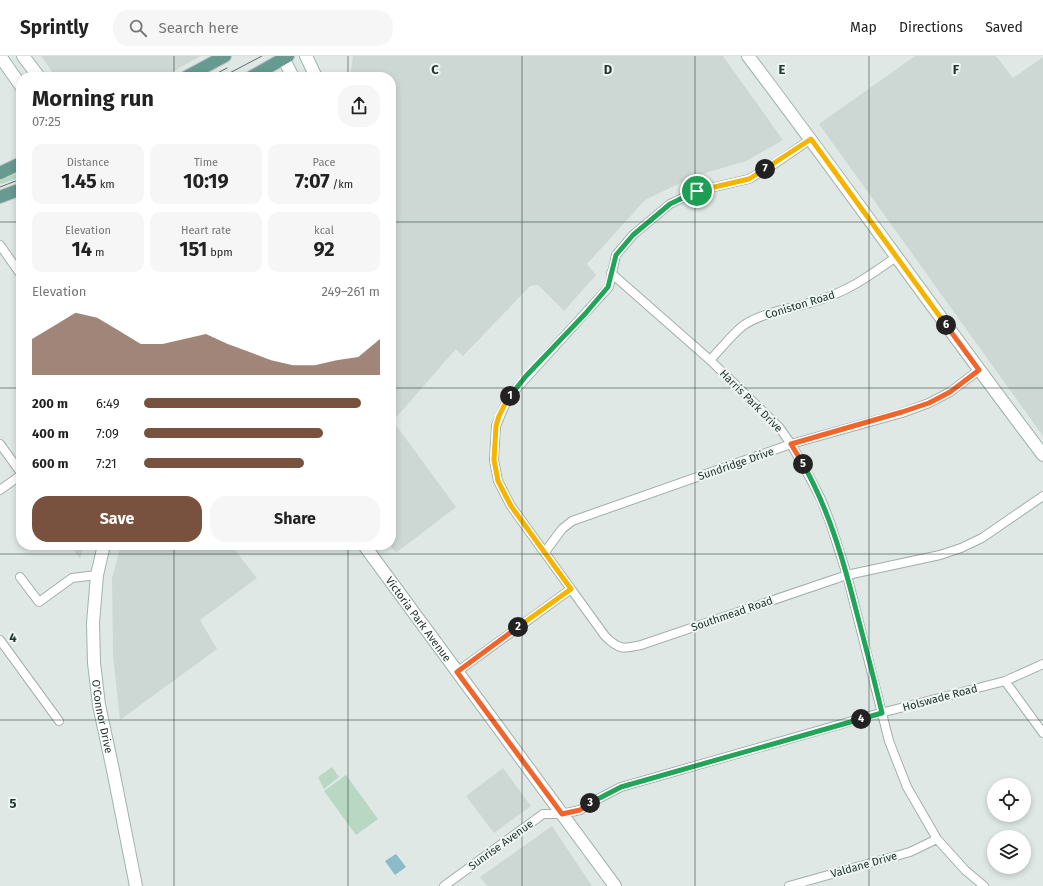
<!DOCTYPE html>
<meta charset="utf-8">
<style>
body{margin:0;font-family:"Fira Sans",sans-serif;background:#f6f6f6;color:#222;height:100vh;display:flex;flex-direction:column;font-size:15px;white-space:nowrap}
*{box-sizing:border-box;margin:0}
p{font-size:13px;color:#767676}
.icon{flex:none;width:22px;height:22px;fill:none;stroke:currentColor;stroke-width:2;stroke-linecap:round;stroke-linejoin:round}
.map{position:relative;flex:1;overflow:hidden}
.sheet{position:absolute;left:16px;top:16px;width:380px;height:478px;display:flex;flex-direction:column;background:#fff;border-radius:16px;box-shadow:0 2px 6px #0003}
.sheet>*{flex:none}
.fabs{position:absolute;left:987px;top:722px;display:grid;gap:8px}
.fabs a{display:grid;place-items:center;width:44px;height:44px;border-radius:50%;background:#fff;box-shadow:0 2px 6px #0003;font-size:20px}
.pin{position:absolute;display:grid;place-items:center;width:34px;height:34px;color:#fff;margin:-17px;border:2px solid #fff;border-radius:50%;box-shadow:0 1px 4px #0007}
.km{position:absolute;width:20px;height:20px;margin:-10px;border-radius:50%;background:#222;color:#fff;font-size:11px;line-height:20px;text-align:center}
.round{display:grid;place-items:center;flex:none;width:42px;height:42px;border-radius:16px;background:#f6f6f6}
.summary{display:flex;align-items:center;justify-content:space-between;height:68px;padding:0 16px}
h1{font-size:22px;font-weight:700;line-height:30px}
.figures{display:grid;grid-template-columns:repeat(3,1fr);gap:6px;height:68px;padding:4px 16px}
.figures div{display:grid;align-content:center;border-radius:10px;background:#f6f6f6;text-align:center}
.figures b{font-size:20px;font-weight:700}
.figures small{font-size:11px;font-weight:400}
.figures p{font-size:11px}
.chart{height:112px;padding:8px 16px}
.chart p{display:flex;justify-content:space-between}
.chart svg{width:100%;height:72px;margin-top:4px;fill:#79523f;opacity:.7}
.cta{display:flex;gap:8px;margin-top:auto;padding:8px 16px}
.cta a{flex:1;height:46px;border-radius:16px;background:#79523f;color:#fff;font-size:16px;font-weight:700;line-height:46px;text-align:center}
.cta a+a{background:#f6f6f6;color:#222}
ul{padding:0 16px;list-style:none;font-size:13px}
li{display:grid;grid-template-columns:64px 48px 1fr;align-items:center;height:30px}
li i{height:10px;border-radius:5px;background:#79523f}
header{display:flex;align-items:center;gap:24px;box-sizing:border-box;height:56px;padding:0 20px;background:#fff;border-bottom:1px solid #e0e0e0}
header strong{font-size:19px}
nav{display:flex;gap:22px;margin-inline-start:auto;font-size:14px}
.search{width:280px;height:36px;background:#f6f6f6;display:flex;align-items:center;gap:10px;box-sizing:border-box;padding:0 14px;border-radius:16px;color:#767676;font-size:15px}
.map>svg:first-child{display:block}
.built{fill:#cdd8d4}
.green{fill:#b9d8c4}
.water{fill:#8bbac9}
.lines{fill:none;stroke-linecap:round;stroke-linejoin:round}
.street-casing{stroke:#a3afac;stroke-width:10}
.secondary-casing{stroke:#9fb3ad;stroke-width:14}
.primary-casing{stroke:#bdc3c2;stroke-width:14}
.street{stroke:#fff;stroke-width:8}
.secondary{stroke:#fff;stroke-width:12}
.primary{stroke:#679a91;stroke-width:12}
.tram{stroke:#5c726e;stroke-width:1}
.split-1-casing{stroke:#fff;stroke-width:8}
.split-2-casing{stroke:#fff;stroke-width:8}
.split-3-casing{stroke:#fff;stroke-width:8}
.split-4-casing{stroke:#fff;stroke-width:8}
.split-5-casing{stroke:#fff;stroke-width:8}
.split-6-casing{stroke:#fff;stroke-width:8}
.split-7-casing{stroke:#fff;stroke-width:8}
.split-8-casing{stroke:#fff;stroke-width:8}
.split-1{stroke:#22a559;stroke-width:5}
.split-2{stroke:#f5b400;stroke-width:5}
.split-3{stroke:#f0652b;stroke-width:5}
.split-4{stroke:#22a559;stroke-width:5}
.split-5{stroke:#22a559;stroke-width:5}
.split-6{stroke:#f0652b;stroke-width:5}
.split-7{stroke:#f5b400;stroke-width:5}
.split-8{stroke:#f5b400;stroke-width:5}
.grid{fill:none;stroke:#223632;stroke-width:1;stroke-opacity:0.55}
.labels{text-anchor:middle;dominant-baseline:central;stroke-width:4;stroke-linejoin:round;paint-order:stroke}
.street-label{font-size:11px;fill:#223632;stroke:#eef5f2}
.grid-label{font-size:13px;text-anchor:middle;font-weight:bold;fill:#223632;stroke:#eef5f2;stroke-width:4;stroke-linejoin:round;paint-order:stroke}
</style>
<header>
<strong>Sprintly</strong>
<div class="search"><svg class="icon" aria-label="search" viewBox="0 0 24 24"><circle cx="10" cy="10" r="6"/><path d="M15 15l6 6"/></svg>Search here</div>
<nav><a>Map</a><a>Directions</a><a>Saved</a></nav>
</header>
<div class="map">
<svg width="1043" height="830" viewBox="0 0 1043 830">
<rect width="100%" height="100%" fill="#dfe8e5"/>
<path class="built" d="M41 0H201L163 21H56Z
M353 0H723L783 84 746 105 695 120 645 144 587 208 596 219 564 255 538 229 530 230 463 300 456 293 393 365 456 451 396 497 390 489H391V21H350Z
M915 0H996L1013 22 1043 1V380L819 68Z
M70 489H84L80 503Z
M121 489H231L257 522 200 564 217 593 120 664 113 599 112 522Z
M503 712 531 750 494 777 466 740Z
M552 770 592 830H487L480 821Z"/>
<path class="green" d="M21 116V121L1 128 0 127V124Z
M332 711 339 721 324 733 318 721Z
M346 719 378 763 356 779 324 735Z"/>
<path class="water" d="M396 798 406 811 395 819 385 805Z"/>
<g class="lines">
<defs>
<path id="street" d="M811 83 776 107 749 123 697 135 670 148 633 179 616 199 609 231 517 332 507 344 496 370 494 404 498 425 511 450 605 580C619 594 623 593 641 589L847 519 940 499 961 492 982 482 1043 440
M0 189 21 219
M611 217 710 304 779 371 791 388 810 422 821 443 830 466 847 519 889 685 907 731 937 783 965 814 984 830
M710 304C720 294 733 277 744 269 766 255 791 253 816 245 849 235 869 220 896 201
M0 388 21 417
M0 434 21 419
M545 496 562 473 572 465 791 388 902 357 929 347 950 336 979 314
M20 521 39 546 72 522 97 519
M0 584 59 665
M457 616 571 533
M1005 625 1043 677
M444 830 543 758H562L580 754 594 745 621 731 873 659 1005 625 1043 608
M789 830 910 796 937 783"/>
<g id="secondary">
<path d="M0 0 21 30"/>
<path d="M23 0 39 21"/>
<path d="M282 0 293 21"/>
<path d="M306 0 316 21"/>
<path d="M748 0C848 132 943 267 1043 399"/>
<path id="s1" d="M104 489 97 519 93 567 94 607 99 649 113 714 136 830"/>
<path id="s2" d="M364 489 615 830"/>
</g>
<path id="primary" d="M186 21 225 0
M251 21 288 0
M0 117 21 107
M0 141 21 133"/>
</defs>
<use href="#street" class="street-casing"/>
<use href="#secondary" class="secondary-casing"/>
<use href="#primary" class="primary-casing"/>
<use href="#street" class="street"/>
<use href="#secondary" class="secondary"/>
<use href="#primary" class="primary"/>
<path class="tram" d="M210 21 227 12
M222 21 262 0
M0 131 21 123"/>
</g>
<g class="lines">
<defs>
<path id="split-1" d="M510 340 526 320 585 258 608 231 616 199 633 179 670 148 697 135"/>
<path id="split-2" d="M510 340 507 344 499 360 496 370 494 404 498 425 511 450 571 533 518 571"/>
<path id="split-3" d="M518 571 457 616 562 758 580 754 590 747"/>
<path id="split-4" d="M590 747 621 731 861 663"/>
<path id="split-5" d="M803 408C829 454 843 503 856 554 865 588 874 623 882 657L861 663"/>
<path id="split-6" d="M803 408 791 388 902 356 929 347 950 336 979 314 946 269"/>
<path id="split-7" d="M765 113 811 83 946 269"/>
<path id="split-8" d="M697 135 749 123 765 113"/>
</defs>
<use href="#split-1" class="split-1-casing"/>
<use href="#split-2" class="split-2-casing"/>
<use href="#split-3" class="split-3-casing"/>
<use href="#split-4" class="split-4-casing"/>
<use href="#split-5" class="split-5-casing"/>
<use href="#split-6" class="split-6-casing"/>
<use href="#split-7" class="split-7-casing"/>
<use href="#split-8" class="split-8-casing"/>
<use href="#split-1" class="split-1"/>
<use href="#split-2" class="split-2"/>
<use href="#split-3" class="split-3"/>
<use href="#split-4" class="split-4"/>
<use href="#split-5" class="split-5"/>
<use href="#split-6" class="split-6"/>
<use href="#split-7" class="split-7"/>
<use href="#split-8" class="split-8"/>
</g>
<path class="grid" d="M174 0V21M348 0V21M522 0V830M695 0V830M869 0V830M0 166H21M391 166H1043M0 332H21M391 332H1043M174 489V830M348 489V830M0 498H1043M0 664H1043"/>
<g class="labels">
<g class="street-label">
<text transform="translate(800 249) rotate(-17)">Coniston Road</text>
<text transform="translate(751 345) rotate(45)">Harris Park Drive</text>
<text transform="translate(736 408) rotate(-19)">Sundridge Drive</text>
<text transform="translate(732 558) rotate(-19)">Southmead Road</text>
<text stroke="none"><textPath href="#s2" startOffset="92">Victoria Park Avenue</textPath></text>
<text transform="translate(940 642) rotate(-15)">Holswade Road</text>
<text stroke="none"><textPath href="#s1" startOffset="173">O'Connor Drive</textPath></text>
<text transform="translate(501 789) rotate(-36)">Sunrise Avenue</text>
<text transform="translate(864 809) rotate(-16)">Valdane Drive</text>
</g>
</g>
<g class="grid-label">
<text x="435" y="18">C</text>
<text x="608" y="18">D</text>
<text x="782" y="18">E</text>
<text x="956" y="18">F</text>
<text x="13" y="586">4</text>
<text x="13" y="752">5</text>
</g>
</svg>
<div class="fabs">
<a><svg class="icon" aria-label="locate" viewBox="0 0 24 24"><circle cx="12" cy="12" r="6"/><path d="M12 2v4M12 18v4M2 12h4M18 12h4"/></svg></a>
<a><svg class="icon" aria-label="layers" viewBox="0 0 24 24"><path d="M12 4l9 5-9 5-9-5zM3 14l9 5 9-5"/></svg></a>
</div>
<div class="pin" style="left:697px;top:135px;background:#1e9e55"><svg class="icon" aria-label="arrive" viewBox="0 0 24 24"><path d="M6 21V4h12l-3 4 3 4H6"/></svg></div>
<b class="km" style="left:510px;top:340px">1</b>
<b class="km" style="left:518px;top:571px">2</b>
<b class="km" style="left:590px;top:747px">3</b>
<b class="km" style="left:861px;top:663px">4</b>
<b class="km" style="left:803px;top:408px">5</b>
<b class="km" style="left:946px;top:269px">6</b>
<b class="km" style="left:765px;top:113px">7</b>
<section class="sheet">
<div class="summary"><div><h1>Morning run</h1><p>07:25</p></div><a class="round"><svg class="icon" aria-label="share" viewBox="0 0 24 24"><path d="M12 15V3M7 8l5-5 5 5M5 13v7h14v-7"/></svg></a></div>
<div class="figures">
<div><p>Distance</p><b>1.45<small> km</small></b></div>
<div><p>Time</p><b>10:19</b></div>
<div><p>Pace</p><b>7:07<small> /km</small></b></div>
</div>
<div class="figures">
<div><p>Elevation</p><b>14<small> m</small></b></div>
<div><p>Heart rate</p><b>151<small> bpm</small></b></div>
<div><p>kcal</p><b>92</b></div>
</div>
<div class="chart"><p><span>Elevation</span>249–261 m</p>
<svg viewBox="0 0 160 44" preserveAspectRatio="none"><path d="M0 44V22L10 14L20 6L30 9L40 17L50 25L60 25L70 22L80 19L90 25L100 30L110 35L120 38L130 38L140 35L150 33L160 22V44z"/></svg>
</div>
<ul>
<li><b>200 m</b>6:49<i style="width:92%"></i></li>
<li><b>400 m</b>7:09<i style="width:76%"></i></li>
<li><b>600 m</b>7:21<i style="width:68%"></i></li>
</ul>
<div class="cta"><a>Save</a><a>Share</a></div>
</section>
</div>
